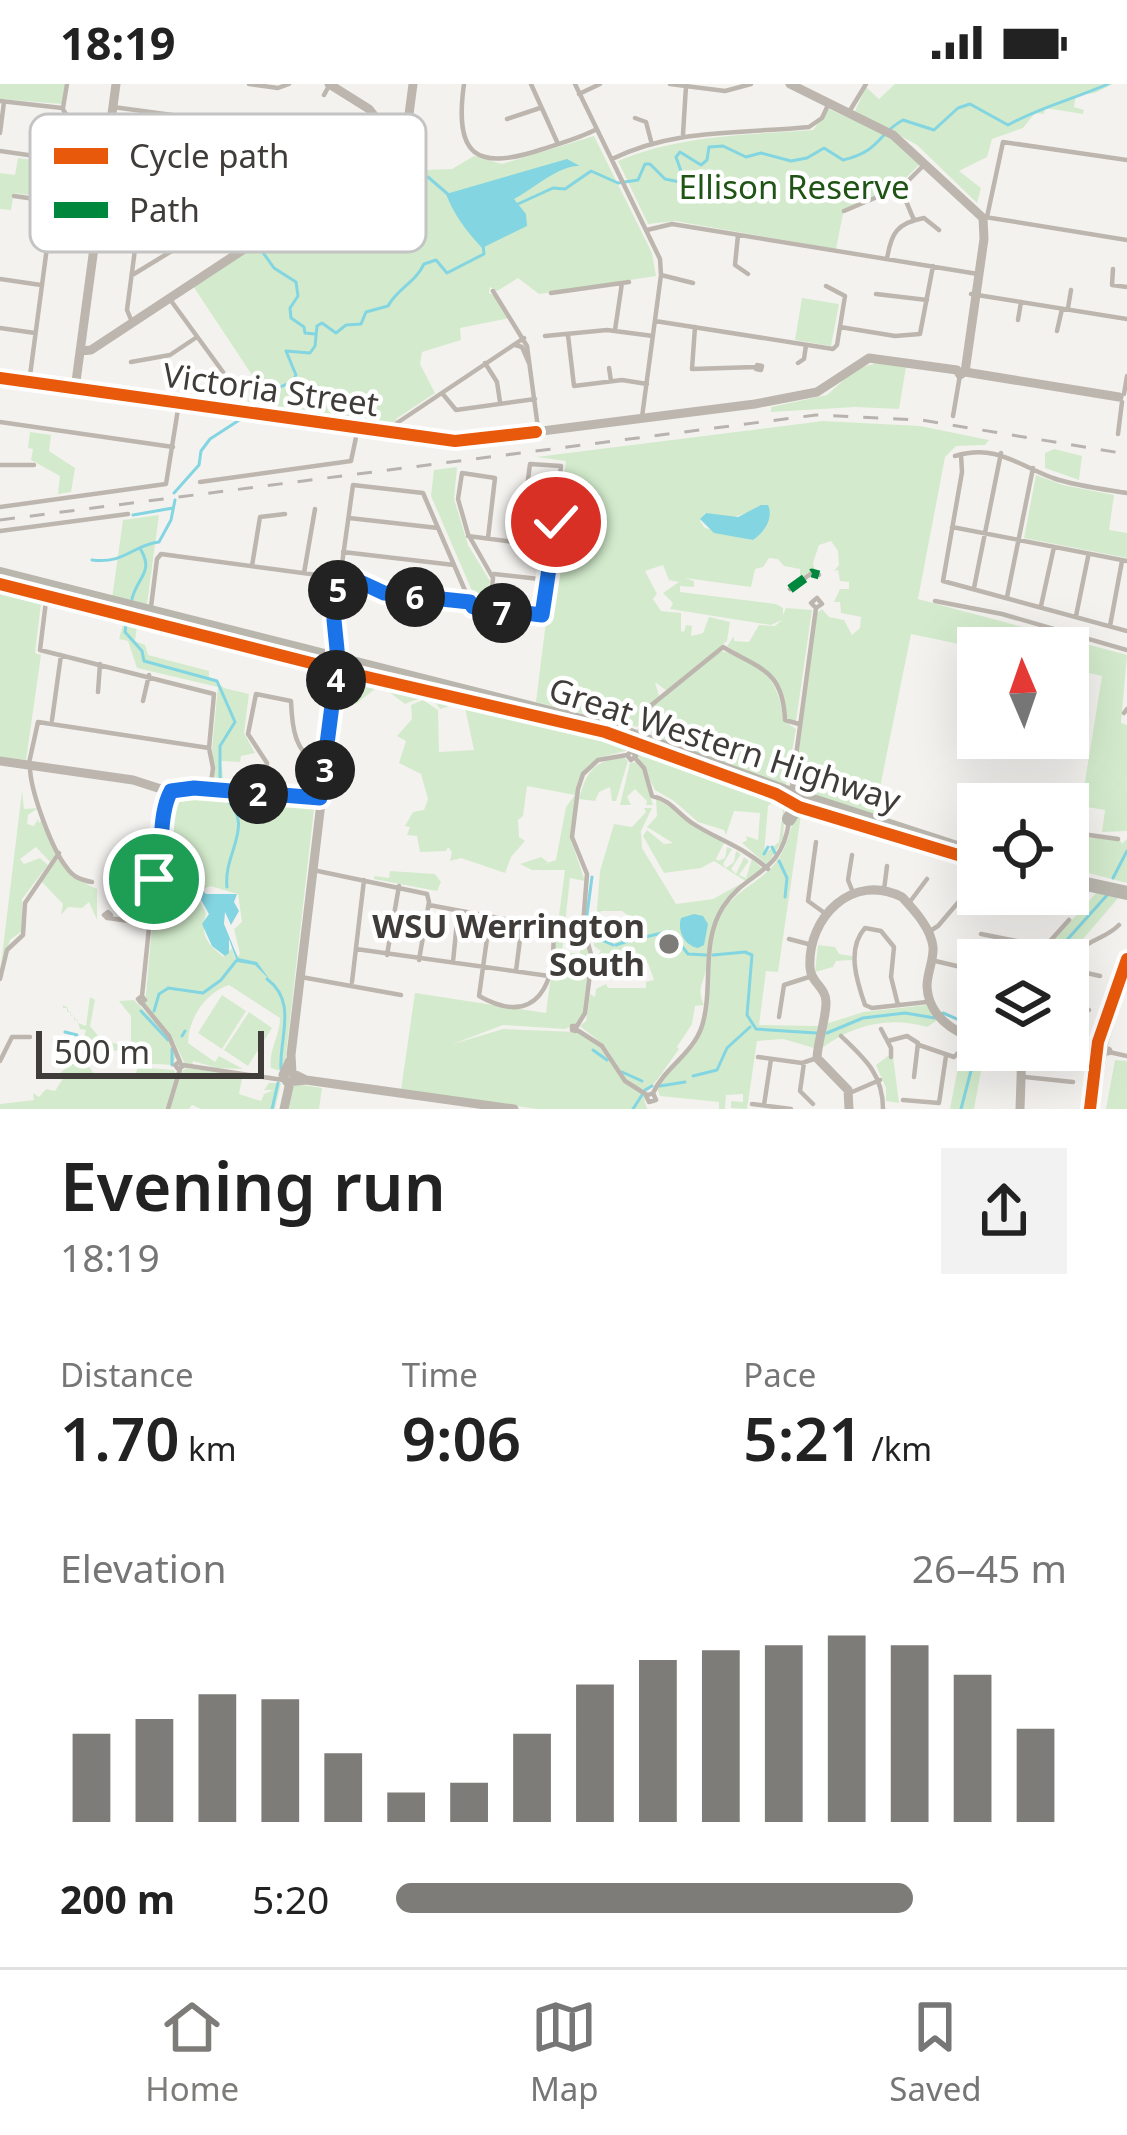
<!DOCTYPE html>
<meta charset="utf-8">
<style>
body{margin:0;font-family:"Noto Sans",sans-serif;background:#f2f2f2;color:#222;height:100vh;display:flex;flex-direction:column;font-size:45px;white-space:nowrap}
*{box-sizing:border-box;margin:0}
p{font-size:39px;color:#767676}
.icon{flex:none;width:66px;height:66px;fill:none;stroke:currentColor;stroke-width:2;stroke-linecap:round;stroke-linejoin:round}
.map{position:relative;height:1025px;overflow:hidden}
.details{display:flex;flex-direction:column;background:#fff;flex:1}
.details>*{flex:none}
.needle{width:78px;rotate:358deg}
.tools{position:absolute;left:957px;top:543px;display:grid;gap:24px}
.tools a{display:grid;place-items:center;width:132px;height:132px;border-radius:0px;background:#fff;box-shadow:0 12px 48px #0002;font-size:60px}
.scale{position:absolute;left:36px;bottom:30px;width:228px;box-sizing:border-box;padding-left:12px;border:6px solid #3f3c3a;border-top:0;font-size:33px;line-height:42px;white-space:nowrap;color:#3f3c3a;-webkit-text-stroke:9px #fff;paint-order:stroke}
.pin{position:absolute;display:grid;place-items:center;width:102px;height:102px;color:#fff;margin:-51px;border:6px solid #fff;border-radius:50%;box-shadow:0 3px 12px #0007}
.km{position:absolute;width:60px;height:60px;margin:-30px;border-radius:50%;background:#222;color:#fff;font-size:33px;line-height:60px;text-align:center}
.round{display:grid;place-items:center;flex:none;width:126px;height:126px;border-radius:0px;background:#f2f2f2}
.overview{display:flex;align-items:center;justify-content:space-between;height:204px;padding:0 60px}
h1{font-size:66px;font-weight:600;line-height:90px}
.metrics{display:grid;grid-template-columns:repeat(3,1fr);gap:18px;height:204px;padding:12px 60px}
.metrics div{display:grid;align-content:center}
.metrics b{font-size:60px;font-weight:600}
.metrics small{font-size:33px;font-weight:400}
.metrics p{font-size:33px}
.chart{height:336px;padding:24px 60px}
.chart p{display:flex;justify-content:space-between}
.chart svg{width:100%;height:216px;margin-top:12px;stroke:#7e7c79;stroke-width:6}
ul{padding:0 60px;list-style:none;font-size:39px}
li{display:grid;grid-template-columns:192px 144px 1fr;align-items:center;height:90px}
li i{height:30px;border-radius:15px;background:#7e7c79}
.status{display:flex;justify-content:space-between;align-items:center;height:84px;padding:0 60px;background:#fff;direction:ltr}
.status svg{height:33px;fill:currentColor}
.dock{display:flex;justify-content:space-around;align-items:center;height:168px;border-top:3px solid #e0e0e0;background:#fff;font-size:33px;color:#767676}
.dock a{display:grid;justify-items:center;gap:6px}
.dock .on{color:#7e7c79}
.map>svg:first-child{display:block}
.green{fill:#d3ebcc;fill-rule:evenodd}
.water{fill:#83d5e1}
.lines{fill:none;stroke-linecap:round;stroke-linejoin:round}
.stream{stroke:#83d5e1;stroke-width:3}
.street{stroke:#bdb6af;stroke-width:4.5}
.secondary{stroke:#bcb6ae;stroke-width:9}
.highway{stroke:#b9b6ae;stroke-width:14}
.rail{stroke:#b8b3ae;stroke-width:3;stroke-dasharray:15 15;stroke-linecap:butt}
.quiet{stroke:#00873e;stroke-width:9;stroke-dasharray:18 9;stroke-linecap:butt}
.cycleway-casing{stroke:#fff;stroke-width:20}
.cycleway{stroke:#e8590c;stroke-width:12}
.route-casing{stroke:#fff;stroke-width:24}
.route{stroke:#1a73e8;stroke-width:15}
.poi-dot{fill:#7e7c79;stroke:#fff;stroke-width:4.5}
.labels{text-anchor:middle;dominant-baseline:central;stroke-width:9;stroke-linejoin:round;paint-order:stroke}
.park-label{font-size:33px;fill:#1f5415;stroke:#fff}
.street-label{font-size:33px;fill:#3f3c3a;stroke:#fff}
.poi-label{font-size:33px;font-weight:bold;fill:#3f3c3a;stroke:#fff;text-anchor:end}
.key{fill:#fff;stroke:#c5c4c4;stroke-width:3}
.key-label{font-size:33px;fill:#3f3c3a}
</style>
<div class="status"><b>18:19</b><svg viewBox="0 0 49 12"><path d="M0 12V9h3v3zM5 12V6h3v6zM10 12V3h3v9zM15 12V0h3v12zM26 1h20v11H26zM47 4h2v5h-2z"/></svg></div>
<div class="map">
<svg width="1127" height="1025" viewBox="0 0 1127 1025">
<rect width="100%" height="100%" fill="#f4f2ef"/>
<path class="green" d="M0 0H65L62 20 0 15Z
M895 0H1113L1095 9 1076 11 1074 23 1084 26 1083 30 1045 24 1044 30 1035 29 1023 44 992 55 987 73 959 87 981 104 977 119 917 61 855 27 866 3 879 15Z
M829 25 890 53 919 81 899 101 844 125 836 165 675 137 648 140 618 77C680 51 746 51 813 46Z
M411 41 417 90 421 93 424 86 452 85 474 72 502 80 594 52 652 169 656 192 539 210 518 194 497 207 490 203 489 209 496 212 510 234 460 244 461 256 422 268 420 280 435 309 396 335 399 342 394 346 247 325 252 291 193 202 400 66Z
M18 74 101 86 96 120 14 109 11 126 0 125V89L15 91Z
M802 214 839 220 831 262 795 256Z
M876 279 906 283 899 325 855 323 771 328V323L827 311 856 285Z
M823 337 920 342 989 356 985 361 956 362 945 373 918 515 1127 571 1121 639 1127 641V747L1102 748 1105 726 1081 722 1102 592 1068 584V564H978L911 550 874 733 798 707 796 680 817 529 822 525 829 533 844 536 852 551 860 544 861 533 841 529 840 518H834L840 505H849V498L840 497 838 486 834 487 839 481 838 467 831 457 819 461 813 479 815 488 806 493 800 491V485L784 482 778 475 769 474 763 483 755 485 751 503 685 494 694 497V503L680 502V508L776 520 783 524V531L786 524 812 526 796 637 785 634C788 587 758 583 727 562L734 552V557L749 558 759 541 775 542 782 536 771 541 670 525 673 519 663 509 679 498 669 496 663 481 645 487 657 510 653 515 661 527 681 529V547L684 548 686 541 692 542 691 552 703 549 709 533 730 538 727 557 667 607 655 598 659 612 645 625 638 643 536 618 566 377 536 373ZM767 421 770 430 764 446 753 456 705 444 700 437 705 429 732 434Z
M30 348 51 351 49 367 75 384 71 408 58 410 60 392 31 376 33 365 28 364Z
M1054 365 1082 372 1079 396 1045 384V369Z
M457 383 454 415 468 461 490 497 486 518 476 516 431 412 434 386Z
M1036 391 1063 401 1114 411 1109 446 1127 449V474L1024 454Z
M159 431 147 520 112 515 123 436Z
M0 501 42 511 35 569 41 571 26 676 0 673Z
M125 533 138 536 135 557 145 561 148 571 209 587V593L224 604 249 610 244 649 255 669 241 672 240 678 221 677 224 700 214 699 212 664 218 603 137 584 128 557 119 555Z
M720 567C759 573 781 598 783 636L796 645 786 701 659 655 642 643 650 624Z
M366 596 373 600 378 599 460 619 440 625C431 610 420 614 405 620L380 601 356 620 348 611V604Z
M1068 601 1087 602 1085 639 1068 638Z
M423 616 438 626 439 668 474 666 464 619C500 628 606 645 629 666L598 674 582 689 571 756 585 797 570 794 562 868 580 870 579 851 583 850 591 877 584 928 576 940 565 945 503 941 453 960 503 945 577 948 602 964 623 997 643 1011 647 1025H537L401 1006 415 909 546 929 565 786H532L520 780 541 773 549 779 539 782 556 776 566 723 575 711 527 702 523 732 518 736 519 753 525 757 511 773 505 789 461 774 450 777 452 768 448 763 446 767 420 768 417 752 407 751 410 743 405 742 413 728 424 726 428 715 421 690 399 679 406 657 397 652 412 635 411 621Z
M644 666 785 717 783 756 767 781 742 759 747 756 746 752 758 756 760 729 734 727 726 751 724 746 698 738 674 717 655 706 635 667ZM775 716 783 727 779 758 764 770 768 722Z
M624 673 628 677 616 717H612L610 703 599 708 595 717 579 715C587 688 592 677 624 673Z
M636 678 643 686 653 721H646L647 717 635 705 627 713 631 721H620L630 679Z
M22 707 24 725 38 724 28 731 27 740 34 742 38 735 39 739 42 736 57 768 50 778 36 763 20 775 24 780 40 774 48 781 22 815V847L10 856 0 889Z
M185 708 314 725 284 988 271 984C268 967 280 952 280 934L229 901C206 908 188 935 188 959L215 978 219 972 243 985 217 984 193 977 192 981 185 980 171 951 145 921 156 799 164 775 167 722 172 712ZM210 802 238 810 242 838 234 845 240 870 235 875 232 864 224 873C204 858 201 850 206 829L199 816 201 806Z
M656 714 724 759 716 775 718 777 725 774 727 763 732 765 723 780 726 784 734 778 736 767 741 770 731 785 736 790 744 773 749 777 739 791 746 794 752 775 763 785 747 798 714 777 701 784 664 789 643 752 647 746 664 760 673 759 647 743 657 732Z
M644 724H652L641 747 642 764 676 820 713 815 742 799C707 834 716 843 706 886 702 902 697 906 704 921L695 922 692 940 677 963 679 965C671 976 654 1002 647 1008L627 997 605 962 580 942 586 937 590 910 595 913 596 905 606 900 608 904H646V898L654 896 648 879 639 878 637 884 635 878 624 877 626 868 622 877 597 872 601 867 594 862V851L586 843 600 840 601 849 614 852 624 848 626 839H631L629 832 622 827H601L596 838 600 787 614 740 632 743 646 728Z
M802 724 778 888 766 887 759 941 818 942 814 964 783 955 757 957 747 1025 731 1024V1017L743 1018V1010L726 1011 725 1025H719V1018L660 1012 657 1004C670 980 694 972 701 948 713 911 702 865 722 829 734 808 754 801 770 785 786 770 790 747 796 726Z
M1085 753 1120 756 1122 760 1127 755V799L1081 787Z
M58 775 72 793 97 805V836L89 818 82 824 68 823 61 831 63 820 40 796Z
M390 787 435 790 441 798 437 807 374 795V792L389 794Z
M1097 808 1119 813 1065 876H1036Z
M818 861 835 863 839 870 852 872V876L836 877 833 883 815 888Z
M222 911 246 927 222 965 198 949Z
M90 913 95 916 90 942 103 958 127 961 131 957V932L119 917 134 916 167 950 176 972 173 981 139 979 131 967 95 966 83 970V959L88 957 84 953 86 946 80 945 77 936H74V932H71L70 928H67V924H63V921L68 924V927L71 928V931L74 932 75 935 78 936V939L86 942Z
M927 921 936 937 927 943C887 932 854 941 822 964L826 940 863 928Z
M249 928 272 944 248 982 224 966Z
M963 957 978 959V966H1018L1017 979 1000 976 998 984 982 981 974 1025H950Z
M82 972 94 990 135 991 138 983 174 986 176 990 166 1025H0V1020L34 1016 33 1009 39 1013 46 1005 55 1007 64 993 60 989Z
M888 972H893L899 1019 886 1017V1004L876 981Z
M1115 976 1127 977V1025H1106Z
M186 984 243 990 239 1010 261 1017 264 1010 274 1006H264L269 999H281L275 1025H201L192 1021 189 1025H170L180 989Z
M296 1000 322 1004 319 1025H289L292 1003Z"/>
<path class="water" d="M567 75 580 82C561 80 534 104 514 115L526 130 527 142 482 164C466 147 453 129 446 110Z
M761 421H768C774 434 764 449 753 456L714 449 700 435 706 429 738 433Z
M202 806 206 810H237L234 818 239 827 231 841 225 828 224 840 238 874 257 878 270 896 255 881 237 878 229 855V869L225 872 212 862 202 840 209 830 201 816Z
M694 830 703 832 708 840 704 861 698 864C684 862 677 846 681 834Z"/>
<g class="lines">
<path class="stream" d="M428 93 450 112
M518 120 553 104 565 105 591 87 618 99 638 96 645 80H650L665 95 680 98 682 90 676 73 680 68 701 81 707 76 709 63 723 62 746 73 761 69 791 77 807 74 824 64 843 76C881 67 876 51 903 36L934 46 958 24 970 20 1008 41C1041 23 1074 15 1108 0
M259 163 274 184 296 198 298 212 290 224 291 234 304 243 305 249 315 250
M253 322 272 307 293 297 296 291 286 267 310 269 315 262 317 242 322 239 336 249 346 241 361 240 366 228 388 222C398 204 415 199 424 180L436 176 447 189 484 170 483 160
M174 409 199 381 201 367 210 355 244 333
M133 431 173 424
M92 476C126 480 132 461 159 458L171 436 175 416
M132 515C137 493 154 489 141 466
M127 534 125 548 142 567 144 577 217 597 235 638 220 662V698
M224 713C257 741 223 768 227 803
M772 763 775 769
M764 770 768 763
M779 777 787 794 785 813
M1113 794 1127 767
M586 838 592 793
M586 842 593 852
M595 853 613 861
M629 857 670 847 688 870 706 871
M616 861 628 857
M713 871 745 868 752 871 747 931 756 945 816 949
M1049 876 1108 810
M267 895C298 918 279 953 281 985
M168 904 203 909 221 896 236 877
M141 927 168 956
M154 927 159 910 167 905
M943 929 978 944
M65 948 77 951
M827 949 863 934 905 929 935 934
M182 952 185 947
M131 961V965
M593 966 607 976
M172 981V965
M622 988 642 997
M693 992 717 986 727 964 750 943
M660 1002 685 998
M645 1006 652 1002
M272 1025 278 999
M633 1025 642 1011
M961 1025 978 960"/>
<path class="street" d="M249 0 278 4 289 0
M464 0C454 71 475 88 543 65 561 59 580 54 597 45
M531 0 558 60
M575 0 660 175 661 191 642 333
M670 0 725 7 751 0
M579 10 600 0
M324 11 330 0
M0 17 62 24 66 30
M113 23 327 52 345 61 363 83
M63 24 67 0
M849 28 866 0
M635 34 646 38 651 57
M507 35 540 24
M408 38 412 41 422 90
M0 49 4 18
M683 50 686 2
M0 67 105 82
M612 75C675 44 740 50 809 43L822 34 829 19
M900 103 914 136
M14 112 98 124
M101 115 179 126 204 137 233 143 251 160
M844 127 903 102 925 80
M985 133 1127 156
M987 133 1003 58 1127 76
M647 146 672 140 978 190
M738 151 735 181 748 190
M887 175C891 149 897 139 924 134L939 146
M1113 185 1112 201 1127 203
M134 190 175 165
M661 191 693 199
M0 195 41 201
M493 207 527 262 538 344
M551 209 629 198
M876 210 927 216
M971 210 1127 235
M169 214 223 288 227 322
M1068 224 1071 206
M1018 236 1021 218
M655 237 833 265 837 261 845 212 826 202
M132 238 127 226 141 120
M695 243 692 285 756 283
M840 243 895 252 920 250 933 182
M0 244 35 249
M615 246 622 199
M1057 247 1062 225
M568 251 574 302 622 296 647 300
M545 252 607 246 653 252
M515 261 522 263 529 279
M131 278 170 271 197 253
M485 279 497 298 500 318
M798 279 804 275 806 261
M757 281 762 282 761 286 756 285Z
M609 284 611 297
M29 299 53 118
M442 309 456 326 535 315
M1124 310 1127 292
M953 332 960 291
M0 338 173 363
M397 339 524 254
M1118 350 1122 318
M961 371 962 388 943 497 1127 547
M955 372C996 360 1016 380 1053 394 1076 402 1102 405 1127 409
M0 381H34
M200 398 351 377 358 344
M0 423 166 400 179 319
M349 434 438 444
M952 443 1127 477
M0 447 128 430
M468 452 552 463
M488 454 495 394 462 389 458 415 468 450 493 494 490 525
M520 458 530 380 561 382 544 527 538 532
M343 468 454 481
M252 482 260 433 285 430
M304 489 315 425
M494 490 548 496
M340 494 353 401 423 409 470 518
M342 495 361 498 384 509 467 519
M974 504 1001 369
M790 505 812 489 819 491
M47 509 40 566 214 610 209 664 213 684 210 706
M1007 513 1033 384
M817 514 822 520 816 524 811 519Z
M935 517 1002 530 1127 566
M470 518 473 523 468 526 465 522Z
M1041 522 1054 463
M151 523 157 475 161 470 340 494 383 512 466 524
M473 523 538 532
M491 525 538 532
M1076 532 1088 473
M1110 542 1122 477
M98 608 100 580
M143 617 149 591
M1124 629 1127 625
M52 636 61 571
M632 667 649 623 723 563C760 585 783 586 785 636L799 640
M636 675 644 684 652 712C671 716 677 729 692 739 718 756 744 763 768 785
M29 679 38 638 209 664
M30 681C29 704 52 766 67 784 73 793 81 796 92 798
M795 705V680
M791 709 816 524
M264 711 267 679 248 650 256 610 291 617C292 642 294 671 322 681
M816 758 808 817 826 830
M852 771 848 796 852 806
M313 786 427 810 429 818 419 876
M157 789 158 794 154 795 153 790Z
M158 790C164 764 161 738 163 711
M1076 791 1082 750 1118 755
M884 806 887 782
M989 810 1030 822
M909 819 927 795
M429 821 547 843 553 846C557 898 538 945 479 912L490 833
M108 828 111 831 107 834 104 831Z
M108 834 150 840
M930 847 938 842 967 808 978 807
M981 850 1021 858 1036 872
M789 855 812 861
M356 865 549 892
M387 871 399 802
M931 876 978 887
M1033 876 1069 836
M453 878 458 827
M968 884 966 905 975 929
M516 887 522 839
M1076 887 1077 869C1091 854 1105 855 1119 841
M301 893 401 911
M1068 893 1078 887 1100 892
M0 895 7 866 23 851 25 819 59 769
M352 898 364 796
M142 912 154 795
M142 912 145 916 141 919 138 915Z
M1068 916 1089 926
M142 919 169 952 180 978
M898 921 891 893 894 863 881 847 865 844C846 865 857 898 865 921L872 924 927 918
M779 933 784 901 809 893
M572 942H576V947L572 946Z
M577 942 585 929 592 874 583 841 587 790 572 753 578 705 583 690 598 676 627 671 631 676 636 672 632 667 627 671
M881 945 891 964V973
M577 946 602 962 625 997 647 1011
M841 952C865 975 883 990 883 1025
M888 957 907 952 918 959 914 993
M919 961 954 973 959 968 962 950
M1109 968 1127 972
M758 973 802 979 817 974
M0 977 12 953H30
M179 978 183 982 178 985 175 981Z
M804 979 800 1007 813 1020
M183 981 283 996
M1025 993 1073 998
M852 1008 880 996
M653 1009C665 983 693 970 702 942 714 903 700 859 723 823 747 786 781 792 789 738
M653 1009 656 1016 649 1018 646 1012Z
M903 1016 939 1019 946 972
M752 1020 791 1025
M764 1021 771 975
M168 1025 180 985"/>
<path class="secondary" d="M329 0 369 25 399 63
M790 0 893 51 983 134 984 155 965 288 960 291 957 286
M80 267 91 266 399 63 406 53 413 0
M965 288 1119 313
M0 294 455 357 536 348
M75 305 116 0
M542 347 755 320 817 308 869 274 957 286
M0 677 133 696 161 705 167 702 171 707 198 704 319 714
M320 714 338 575 335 536 340 494
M1068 958 1108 967
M290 976 283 991 287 998 306 996 514 1025
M306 996 292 989 291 971 321 719
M284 1025 290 998
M849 1025 848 1006 817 974C818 955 826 936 826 918 826 903 811 899 810 884 807 833 853 788 902 813 914 826 931 844 933 863 934 876 927 889 927 902 928 931 953 949 978 955
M1020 1025 1022 966
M1094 1025 1104 958 1127 887"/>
<path class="highway" d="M0 490 617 646 794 711 978 771
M789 735 798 720H812
M1068 796 1127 809"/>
<path class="rail" d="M0 436 816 331 921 336 1127 370"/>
<path class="quiet" d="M790 505 812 489 819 491"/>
<defs>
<path id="cycleway" d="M0 294 455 357 536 348
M0 500 331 584
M341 587 605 648 776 710 799 723 978 777
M1090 1025 1098 958 1127 875"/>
</defs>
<use href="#cycleway" class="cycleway-casing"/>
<use href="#cycleway" class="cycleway"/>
</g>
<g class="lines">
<defs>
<path id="route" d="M154 795C165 770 157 733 171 707L194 704 320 714 338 575 334 536 340 494 356 496 384 509 470 518 473 523 542 531 556 438"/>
</defs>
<use href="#route" class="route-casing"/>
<use href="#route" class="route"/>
</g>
<circle class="poi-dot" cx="669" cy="860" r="12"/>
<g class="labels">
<g class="park-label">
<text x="794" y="102">Ellison Reserve</text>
</g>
<g class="street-label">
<text transform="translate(271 305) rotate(8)">Victoria Street</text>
<text transform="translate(725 660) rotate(18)">Great Western Highway</text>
</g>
<g class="poi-label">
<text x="645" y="841">WSU Werrington<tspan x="645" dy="38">South</tspan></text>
</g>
</g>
<rect x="30" y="30" width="396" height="138" rx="18" class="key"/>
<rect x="54" y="64" width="54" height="16" fill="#e8590c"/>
<rect x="54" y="118" width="54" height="16" fill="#00873e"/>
<g class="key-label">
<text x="129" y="84">Cycle path</text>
<text x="129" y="138">Path</text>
</g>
</svg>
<div class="tools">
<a><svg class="needle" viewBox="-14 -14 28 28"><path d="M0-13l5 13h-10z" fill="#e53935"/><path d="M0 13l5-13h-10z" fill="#767676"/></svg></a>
<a><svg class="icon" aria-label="locate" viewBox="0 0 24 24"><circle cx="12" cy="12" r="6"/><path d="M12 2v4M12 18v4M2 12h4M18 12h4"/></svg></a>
<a><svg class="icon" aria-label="layers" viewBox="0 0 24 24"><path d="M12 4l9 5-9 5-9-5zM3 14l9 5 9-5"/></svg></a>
</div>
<div class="scale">500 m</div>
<div class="pin" style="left:154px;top:795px;background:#1e9e55"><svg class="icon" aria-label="arrive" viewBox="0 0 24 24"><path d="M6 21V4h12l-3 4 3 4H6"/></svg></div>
<div class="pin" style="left:556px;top:438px;background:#d93025"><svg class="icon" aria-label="check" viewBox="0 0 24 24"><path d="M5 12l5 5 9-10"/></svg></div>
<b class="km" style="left:258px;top:710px">2</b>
<b class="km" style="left:325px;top:686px">3</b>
<b class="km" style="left:336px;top:596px">4</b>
<b class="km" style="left:338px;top:506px">5</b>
<b class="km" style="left:415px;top:513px">6</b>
<b class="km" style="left:502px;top:529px">7</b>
</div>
<section class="details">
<div class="overview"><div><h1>Evening run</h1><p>18:19</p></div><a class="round"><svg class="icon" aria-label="share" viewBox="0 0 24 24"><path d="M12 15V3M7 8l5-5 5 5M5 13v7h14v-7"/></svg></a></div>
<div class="metrics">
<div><p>Distance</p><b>1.70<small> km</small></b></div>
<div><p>Time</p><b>9:06</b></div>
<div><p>Pace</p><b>5:21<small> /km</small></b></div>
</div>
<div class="chart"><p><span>Elevation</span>26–45 m</p>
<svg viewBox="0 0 160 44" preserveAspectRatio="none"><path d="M5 44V26M15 44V23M25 44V18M35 44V19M45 44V30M55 44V38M65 44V36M75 44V26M85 44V16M95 44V11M105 44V9M115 44V8M125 44V6M135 44V8M145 44V14M155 44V25"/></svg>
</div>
<ul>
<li><b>200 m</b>5:20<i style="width:77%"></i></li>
</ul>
</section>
<nav class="dock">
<a class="on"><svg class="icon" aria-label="home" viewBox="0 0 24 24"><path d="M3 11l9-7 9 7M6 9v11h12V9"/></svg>Home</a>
<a><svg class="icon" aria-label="map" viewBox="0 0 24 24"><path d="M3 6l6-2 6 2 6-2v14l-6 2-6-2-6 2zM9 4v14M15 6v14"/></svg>Map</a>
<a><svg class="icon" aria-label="saved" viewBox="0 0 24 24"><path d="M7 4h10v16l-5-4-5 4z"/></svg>Saved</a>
</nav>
